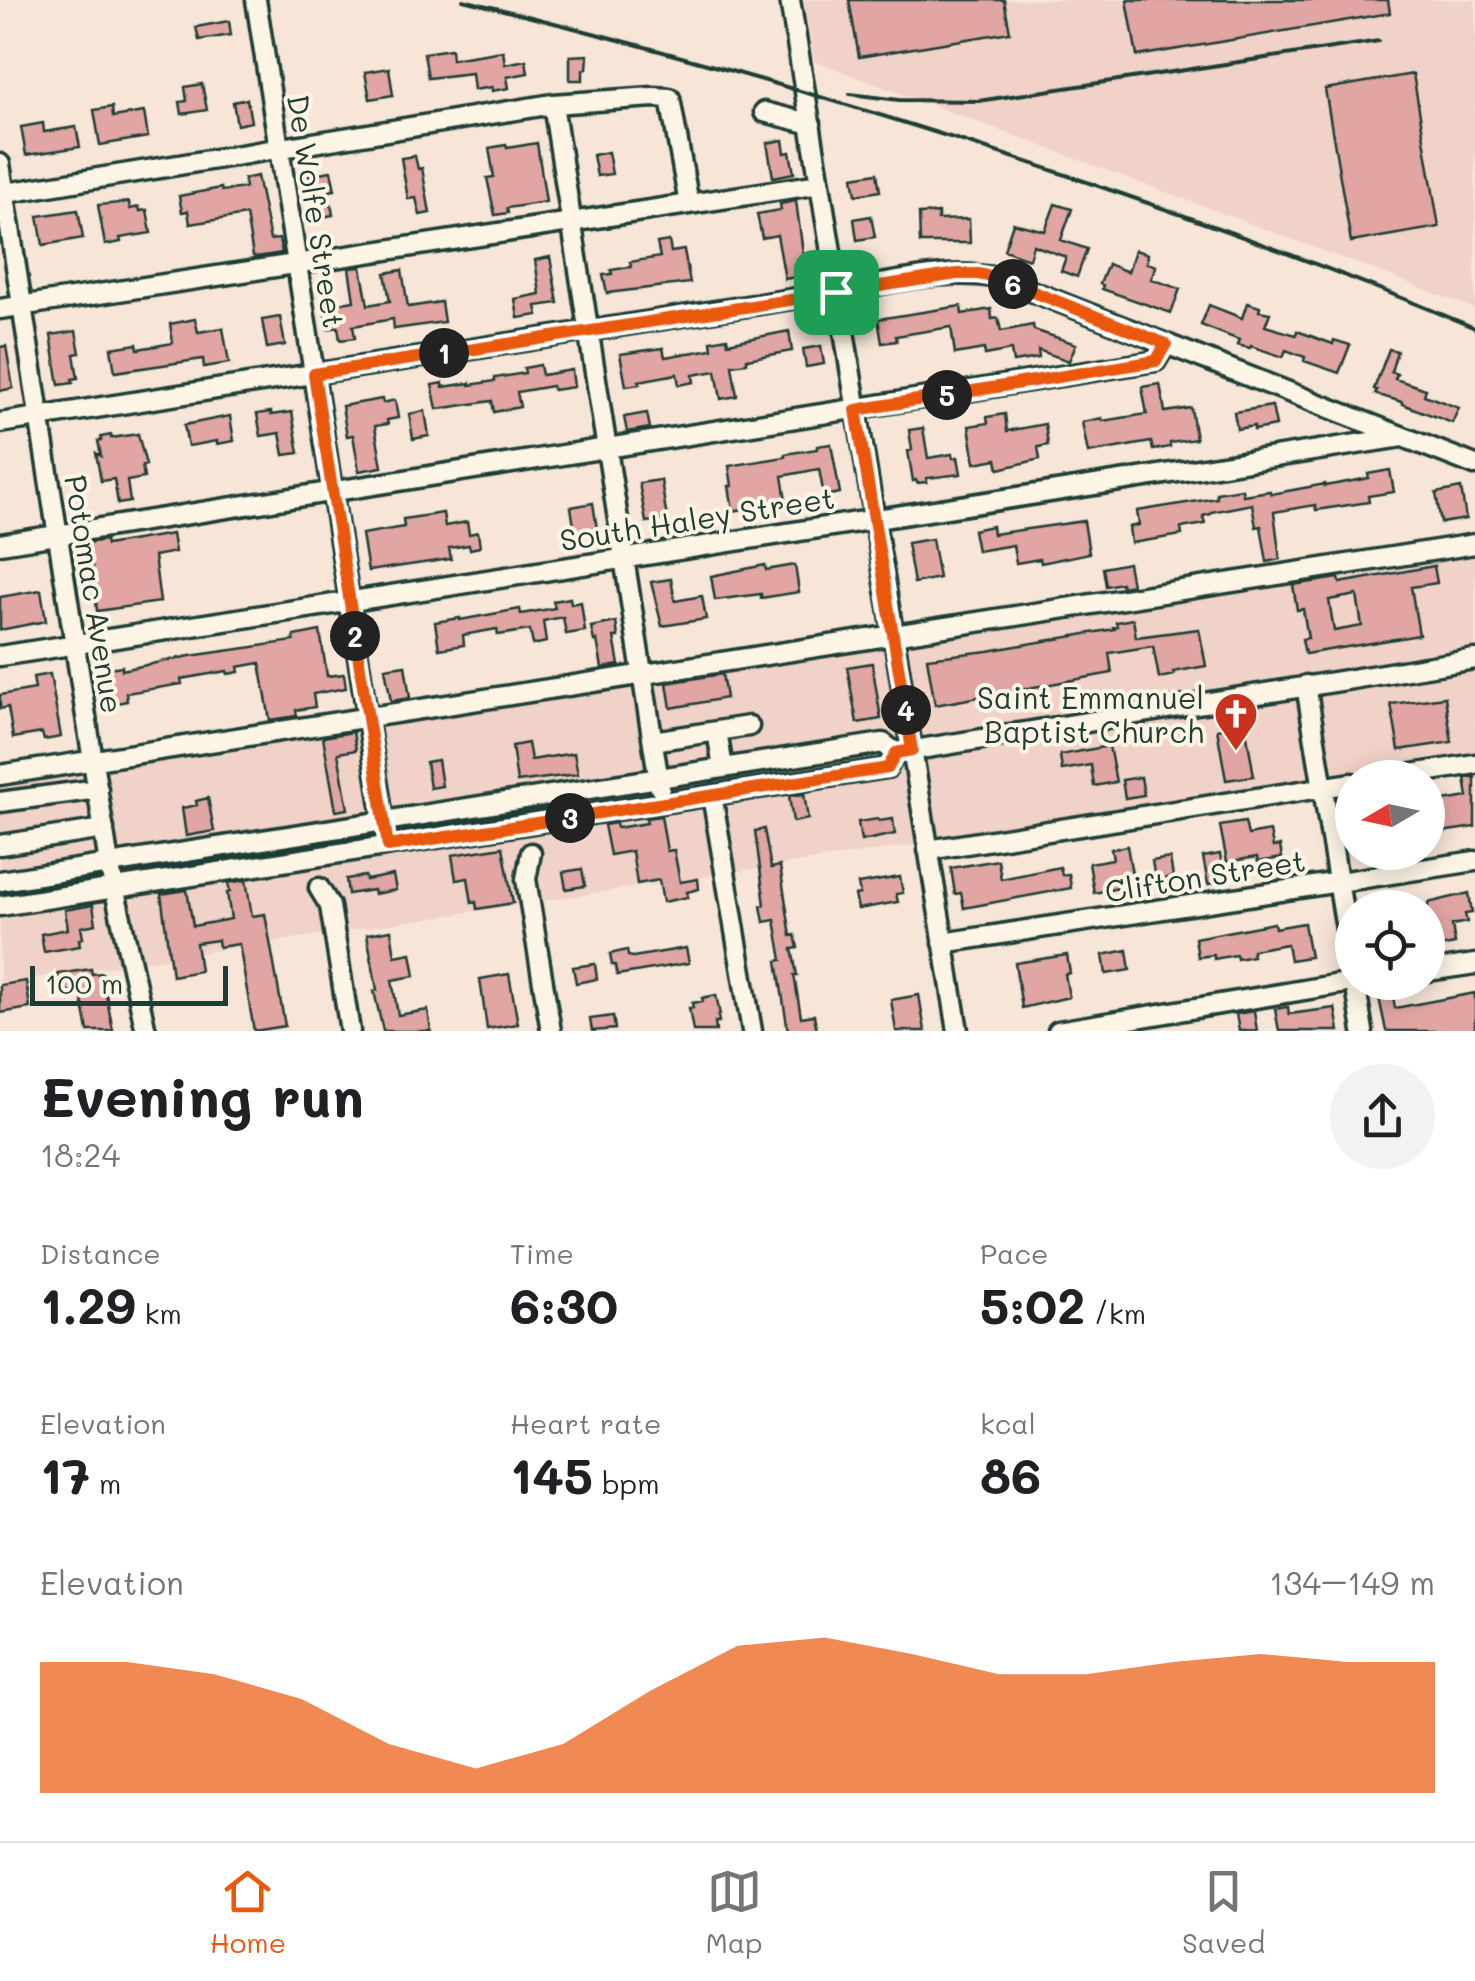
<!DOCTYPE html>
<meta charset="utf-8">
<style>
body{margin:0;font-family:Mali,sans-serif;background:#f2f2f2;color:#202124;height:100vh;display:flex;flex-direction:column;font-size:38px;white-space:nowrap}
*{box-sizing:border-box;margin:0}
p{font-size:32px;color:#757577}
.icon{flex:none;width:55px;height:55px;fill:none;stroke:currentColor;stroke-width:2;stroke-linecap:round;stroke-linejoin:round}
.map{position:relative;height:1031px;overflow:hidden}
.drawer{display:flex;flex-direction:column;background:#fff;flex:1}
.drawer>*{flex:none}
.needle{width:65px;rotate:261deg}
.controls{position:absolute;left:1335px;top:760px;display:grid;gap:20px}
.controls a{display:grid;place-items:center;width:110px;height:110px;border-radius:50%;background:#fff;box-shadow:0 5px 25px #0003;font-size:50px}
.scale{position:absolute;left:30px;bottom:25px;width:198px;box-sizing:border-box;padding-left:10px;border:5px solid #1f3d34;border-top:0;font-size:28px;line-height:35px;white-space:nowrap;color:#1f3d34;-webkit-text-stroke:8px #fcf5e5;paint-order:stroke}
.pin{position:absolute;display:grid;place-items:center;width:85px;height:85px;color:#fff;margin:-42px;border-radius:20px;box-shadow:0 5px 15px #0006}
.km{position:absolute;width:50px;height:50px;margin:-25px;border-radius:50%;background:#222;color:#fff;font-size:28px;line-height:50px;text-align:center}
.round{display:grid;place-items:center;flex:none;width:105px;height:105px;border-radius:52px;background:#f2f2f2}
.headline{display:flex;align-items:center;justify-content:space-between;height:170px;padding:0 40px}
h1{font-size:55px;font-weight:700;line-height:75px}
.stats{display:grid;grid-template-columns:repeat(3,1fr);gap:15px;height:170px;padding:10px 40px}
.stats div{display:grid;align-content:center}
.stats b{font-size:50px;font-weight:700}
.stats small{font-size:28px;font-weight:400}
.stats p{font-size:28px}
.chart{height:280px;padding:20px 40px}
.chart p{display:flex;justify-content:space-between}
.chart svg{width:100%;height:180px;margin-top:10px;fill:#ea580c;opacity:.7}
.tabs{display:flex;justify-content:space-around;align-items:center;height:140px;border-top:2px solid #e0e0e0;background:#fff;font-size:28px;color:#757577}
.tabs a{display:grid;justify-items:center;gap:5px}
.tabs .current{color:#ea580c}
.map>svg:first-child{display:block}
.built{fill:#f0d2c8}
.building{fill:#e1a6a4;stroke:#1f3d34;stroke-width:2.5;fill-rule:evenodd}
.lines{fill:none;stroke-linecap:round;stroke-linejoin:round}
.minor-casing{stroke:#1f3d34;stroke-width:25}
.minor{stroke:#fcf5e5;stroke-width:18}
.rail{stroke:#1f3d34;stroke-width:4}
.route-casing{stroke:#fff;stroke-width:20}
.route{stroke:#ea580c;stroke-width:12}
.labels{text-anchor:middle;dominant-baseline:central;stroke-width:8;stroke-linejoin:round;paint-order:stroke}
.street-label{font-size:30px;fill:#1f3d34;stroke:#fcf5e5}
.poi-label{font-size:30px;fill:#1f3d34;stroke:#fcf5e5;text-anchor:end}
</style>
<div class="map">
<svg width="1475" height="1031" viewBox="0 0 1475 1031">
<rect width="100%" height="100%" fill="#f7e5d8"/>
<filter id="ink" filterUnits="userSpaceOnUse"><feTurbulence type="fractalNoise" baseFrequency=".01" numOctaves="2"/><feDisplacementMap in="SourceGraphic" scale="20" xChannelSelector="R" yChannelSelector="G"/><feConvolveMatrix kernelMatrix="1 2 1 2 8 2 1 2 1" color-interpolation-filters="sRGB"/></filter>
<g filter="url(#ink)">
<path class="built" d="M804 0H1475V309L1388 275 814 61Z
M1475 550V760L0 983V779Z"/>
<path class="building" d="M849 0H1004L1010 32 859 57Z
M1127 0H1388L1390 13 1137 56Z
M229 21 231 35 199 40 196 27Z
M451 49 452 59 503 51 505 64 526 60 528 73 507 77 509 88 492 91V87L474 90 472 73 428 78 424 53Z
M588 55 587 69 583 70V80H570V56Z
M389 68 393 95 370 99 365 72Z
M1413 74 1439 227 1351 242 1325 89Z
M202 84 207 110 182 114 180 102 187 101 185 87Z
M247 99 251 122 237 125 233 102Z
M112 107 113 117 144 112 148 137 100 145 94 110Z
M43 123 44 132 76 127 80 147 26 155 21 127Z
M783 140 785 153 790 152 794 173 773 177 767 143Z
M537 143 546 202 507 208 508 213 495 215 487 178 494 177 489 148 506 145 507 148Z
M608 152 612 174 597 176 593 155Z
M415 156 418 169 422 168 430 213 420 215 416 198 408 199 401 158Z
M331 171 335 190 329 191 333 215 316 218 309 175Z
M877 173 880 191 856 195 853 177Z
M257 176 270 240 279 239 282 253 256 257 253 256 246 215 190 224 188 211 182 212 179 196 221 188 222 191 245 188 244 179Z
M796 201 806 275 785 279 777 235 762 238 757 214 781 210 780 204Z
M129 202 130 209 139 207 140 211 147 210 151 233 120 238 121 242 105 245 98 205Z
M1055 204 1072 209 1061 240 1087 249 1077 277 1061 271 1066 257 1033 245 1029 259 1004 250 1013 223 1045 231Z
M78 210 83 238 43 245 38 216Z
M938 213V220L969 219 970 243H920L919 214Z
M871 216 875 237 857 240 854 219Z
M669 241 671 252 684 250 690 283 607 293 603 275 612 274 611 270 631 267 630 262 660 257 657 243Z
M1135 250 1148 254 1147 263 1156 266 1151 279 1180 289 1171 313 1102 289 1103 285 1100 284 1108 264 1128 272Z
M550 257 558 303 536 306 538 315 518 318 515 299 540 294 535 260Z
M361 267 368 305 390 301 385 273 402 270 408 307 441 302 444 322 394 329 393 319 353 326 355 338 340 340 338 327 328 329 324 306 354 301 349 268Z
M1247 303 1260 307 1259 311 1270 313 1265 326 1296 335 1297 331 1333 344 1334 340 1350 345 1339 373 1304 361 1305 357 1286 350 1283 357 1251 346 1250 348 1237 345 1239 340 1201 325 1209 305 1242 318Z
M961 306 962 314 991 309 992 319 998 318 1001 331 1033 325 1034 330 1076 344 1069 361 1038 350 1039 358 1013 362 1011 350 985 355 984 349 955 354 951 327 896 336 897 341 882 343 878 319Z
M280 317 285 345 267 348 262 320Z
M195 319 198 332 223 328 229 363 204 367 203 359 115 372 111 348 137 344 138 349 173 343 170 324Z
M76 331 80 353 74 354 78 378 72 379 73 383 59 385 51 335Z
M789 331 792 351 747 359V363L732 365 737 396 721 399 716 371 693 375 694 382 679 385 677 374 639 381 640 384 626 386 620 354 663 348 665 357 712 349 711 341 727 338 728 343Z
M6 346 13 388 0 391V347Z
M821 346 824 364 806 367 803 349Z
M1389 349 1397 351 1391 372 1397 374 1395 379 1426 389 1424 395 1459 408 1452 423 1402 404V402L1375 394 1377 390 1374 389Z
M540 365 542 375 572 370 574 387 553 390 552 386 517 392 520 407 494 412 492 401 437 409 432 385 443 383V387L470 383V385L495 381V378L525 373 524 368Z
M1160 384 1165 412 1191 408 1196 439 1170 443V447L1153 450 1151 442 1088 453 1082 422 1102 418V421L1147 414 1142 387Z
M382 399 383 403 395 400 398 418 387 420 388 424 375 426 382 467 359 471 353 435 347 436 342 406Z
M1272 406 1276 426 1254 430V426L1237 429 1234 412Z
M425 411 429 436 413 439 409 414Z
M271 412V415L292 412 299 453 284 455 280 433 261 436 257 414Z
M647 413 650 428 627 432 624 417Z
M1005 414 1007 431 1045 424 1048 445 1038 447 1040 459 999 469 997 459 975 463 969 426 988 423 987 417Z
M230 416 234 441 217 444V441L188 446 184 425Z
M923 428 928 458 952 454 953 458 958 457 961 474 927 478V482L917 483 916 480 913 481 908 451 912 450 909 430Z
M138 434 146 465 142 466 144 478 127 481 130 502 118 504 114 479 101 481 96 453 101 456 98 441H101V437L111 435V438Z
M831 444 840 493 824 496 819 469 782 476 786 501 733 511 729 486H732L729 466 785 457V454L817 449V446Z
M1390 470 1394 492 1368 496 1369 502 1316 510 1315 505 1274 512 1280 559 1267 562 1261 526 1256 527 1252 504 1211 512V514L1203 516 1205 524 1181 528 1182 535 1131 543 1129 527 1139 525 1137 511 1217 498 1216 493 1242 489 1243 495 1270 491 1271 494 1325 484V486L1369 478 1368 474Z
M661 480 667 519 646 522 639 483Z
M1461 488 1466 519 1441 523 1436 493Z
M593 503 597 529 575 533 571 507Z
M443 513 445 526 467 522 469 534 478 532 480 547 470 549 469 545 449 548 451 559 368 571 362 534 404 527 403 519Z
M1084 521 1089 553 1041 563 1040 559 1016 563 1013 545 977 551 973 530 992 526 993 534Z
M172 534 175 552 154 556 160 602 97 611 92 564H86L84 554 88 553 87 543 105 540 106 545Z
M932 539 939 578 914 583 907 543Z
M1128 563 1132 585 1122 587 1121 583 1106 586 1103 568Z
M765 565 766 570 795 565 799 592 761 598V594L715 600 711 576Z
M1434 566 1437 583 1411 587 1419 635 1305 654 1302 639 1308 638 1303 609 1297 610 1293 585 1339 578 1340 583ZM1357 595 1362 626 1334 631 1329 600Z
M671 579 675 601 702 596 706 619 662 626 651 582Z
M41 590 46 621 0 630V597Z
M570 598 571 604 581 602 585 631 566 634 563 617 543 621 546 642 533 645 530 630 498 635 497 629 463 635 464 645 439 649 435 622 460 618V620L520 609 521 614 555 608 553 601Z
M1133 619 1136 637 1199 629 1206 666 1173 672 1174 675 1159 678 1153 646 1109 653 1112 673 935 705 927 658 988 651 1114 629 1113 627 1117 626 1116 622Z
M616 622 618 637H614L619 665 602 668 597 640 594 641 591 627Z
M320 631 327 676 344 674 346 688 313 694 315 707 296 710 297 716 270 720 260 663 238 667 239 672 228 674 227 671 181 679 182 684 126 693 127 701 108 705 102 669 122 666V670L190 656 294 641V636Z
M872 663 881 719 857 723 847 667Z
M405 665 410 698 391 701 385 668Z
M50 674 61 737 44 740 42 733 13 738 8 707 0 709V695L35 689 33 677Z
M722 674 726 698 671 708 667 683Z
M1445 697 1452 742 1399 750 1391 704Z
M1245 724 1254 776 1226 780 1217 729Z
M353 732 356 750 338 753 348 809 336 811 323 737Z
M528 743 531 760 574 753 578 774 517 782 512 746Z
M1109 746 1116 782 1094 786 1091 765 1062 770 1060 755Z
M438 760 442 786 430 788 426 762Z
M1141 777 1144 795 1125 798 1122 780Z
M1475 777V827L1428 834V812L1438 811 1437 802 1468 797 1465 778Z
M804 794 808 819 793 822 789 796Z
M208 798 214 831 186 836 182 808 197 805 196 801Z
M661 816 667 851 674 850 680 882 698 879 699 889 687 892 688 897 663 902 659 880 637 884 632 851 610 855 604 825 616 823 617 828 647 823 646 818Z
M878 819 879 821 893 819 895 834 861 841 858 822Z
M1245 822 1248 835 1270 831 1273 847 1280 846 1282 858 1258 862 1257 857 1227 862 1220 826Z
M764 829 771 868 780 866 791 936 795 935 798 948 792 949 797 975H794L801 1017 814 1015 817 1031H788L777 961 782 960 775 920 764 922 761 906 765 905 755 831Z
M1127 846 1134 885 1094 893 1089 863 1113 859 1111 849Z
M503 847 513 903 477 909 476 902 472 903 468 878 456 880 452 855Z
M1220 854 1225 882 1208 884 1203 857Z
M1170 858 1173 877 1166 878 1167 884 1156 885 1152 861Z
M998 860 1001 879 1060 867 1062 875 1069 874 1071 888 964 908 961 893 955 894 951 868Z
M582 869 585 886 566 889 563 872Z
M393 875 396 890 374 894 373 890 348 894 346 879 365 876 366 880Z
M900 877 903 893 896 894 898 902 858 909 855 895 860 894 858 884Z
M246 880 252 916 265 914 285 1026 254 1031 239 944 219 947 218 940 196 943 200 971 172 976 161 894 187 890 193 926 231 919 227 893 230 892 228 883Z
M1469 893 1472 913 1465 914 1467 922 1452 925 1455 944 1434 948 1431 927 1428 928V903Z
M93 905 96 924 81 927 83 938 79 939 80 946 44 952 41 934 68 929 65 910Z
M1274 923 1275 928 1304 923 1310 957 1290 960 1287 944 1252 950 1253 956 1237 959 1236 955 1214 959V955L1198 957 1195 938Z
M391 930 395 956 411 953 415 976 392 980 398 1015 428 1010 431 1031H383L374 991 377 990 367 934Z
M686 948 689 963 617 975 615 965H612L610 954 627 950 628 956 633 957Z
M1127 950 1130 970 1106 974 1103 955Z
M1067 955 1070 973 1065 974 1069 997 1022 1008 1015 963Z
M595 964 597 979 576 983 573 967Z
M91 969 92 974 102 973 113 1031H88L80 989 61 993 58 974Z
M509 974 518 1024 487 1029 480 979Z
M26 981 30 1008 0 1013V985Z
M1391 985 1395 1008 1475 993V1031H1386L1377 988Z
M716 995 720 1015 718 1016 719 1022H715L716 1031H693L689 1008H693L692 1003 703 1001 702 998Z
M919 995 925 1031H896L891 1000Z
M1288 1007 1289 1014 1335 1008 1339 1031H1279L1275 1009Z
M1254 1011 1257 1031H1239L1236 1014Z
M613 1016 615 1029 592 1031 590 1019Z"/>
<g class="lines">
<defs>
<path id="minor" d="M256 0 385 831
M790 0 958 1031
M553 104 660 788
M764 112 811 124
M0 164 109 864 146 1031
M0 194 553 104 653 97 670 98 689 204
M0 309 820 184
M0 423 836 292C889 284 945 267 998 278L1475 465
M0 544 1156 361 1166 344
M0 656 1402 437
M1306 685 1352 966
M717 731 749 726
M653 741 717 731 723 768
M0 775 1475 544
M1387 778 1475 764
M712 795 752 1031
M0 802 98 789
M0 845 104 829
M928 850 1352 783
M531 853 526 879 551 1031
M0 881 883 743 896 753 1475 659
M319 888 330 906 350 1031
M0 906 887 768 896 753
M943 943 1475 861
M1428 971 1475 964
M1355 982 1363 1031
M1058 1031 1352 982"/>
</defs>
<use href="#minor" class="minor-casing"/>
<use href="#minor" class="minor"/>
<path class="rail" d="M463 0C668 50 870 109 1069 176 1206 222 1342 272 1475 328
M850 94 899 100 978 101 1379 41"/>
</g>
</g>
<g class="lines" filter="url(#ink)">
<defs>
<path id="route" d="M957 274H978L998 278 1166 344 1156 361 856 410 912 750 896 753 888 768 388 846 314 374Z"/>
</defs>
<use href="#route" class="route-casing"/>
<use href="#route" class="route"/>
</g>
<defs>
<symbol id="church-pin" viewBox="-11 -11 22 30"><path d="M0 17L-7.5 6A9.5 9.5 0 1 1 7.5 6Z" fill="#c8321e" stroke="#fcf5e5"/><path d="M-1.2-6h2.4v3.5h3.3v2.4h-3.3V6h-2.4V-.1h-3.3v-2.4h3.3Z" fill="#fff"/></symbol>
</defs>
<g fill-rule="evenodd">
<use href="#church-pin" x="1211" y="689" width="50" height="68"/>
</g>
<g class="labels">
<g class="street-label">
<text transform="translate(317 211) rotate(81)">De Wolfe Street</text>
<text transform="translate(697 518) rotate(-9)">South Haley Street</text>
<text transform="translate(95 594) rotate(81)">Potomac Avenue</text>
<text transform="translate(1205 875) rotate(-9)">Clifton Street</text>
</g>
<g class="poi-label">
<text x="1204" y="697">Saint Emmanuel<tspan x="1204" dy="34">Baptist Church</tspan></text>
</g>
</g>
</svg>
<div class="controls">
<a><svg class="needle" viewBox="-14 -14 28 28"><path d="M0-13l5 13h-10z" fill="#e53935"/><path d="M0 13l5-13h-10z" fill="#757577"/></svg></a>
<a><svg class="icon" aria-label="locate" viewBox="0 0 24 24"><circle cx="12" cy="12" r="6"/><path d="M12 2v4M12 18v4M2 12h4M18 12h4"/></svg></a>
</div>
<div class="scale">100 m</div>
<div class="pin" style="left:836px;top:292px;background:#1e9e55"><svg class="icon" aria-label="arrive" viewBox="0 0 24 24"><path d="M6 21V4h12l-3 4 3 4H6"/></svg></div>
<b class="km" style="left:444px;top:353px">1</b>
<b class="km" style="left:355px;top:636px">2</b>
<b class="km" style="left:570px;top:818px">3</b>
<b class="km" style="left:906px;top:710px">4</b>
<b class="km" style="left:947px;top:395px">5</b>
<b class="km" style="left:1013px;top:284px">6</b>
</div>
<section class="drawer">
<div class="headline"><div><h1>Evening run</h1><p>18:24</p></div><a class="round"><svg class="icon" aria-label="share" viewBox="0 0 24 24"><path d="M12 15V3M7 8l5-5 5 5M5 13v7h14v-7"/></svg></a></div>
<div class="stats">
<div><p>Distance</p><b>1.29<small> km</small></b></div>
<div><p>Time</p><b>6:30</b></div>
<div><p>Pace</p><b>5:02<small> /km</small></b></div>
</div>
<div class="stats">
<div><p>Elevation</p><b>17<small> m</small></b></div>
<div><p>Heart rate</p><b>145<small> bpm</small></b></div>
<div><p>kcal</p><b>86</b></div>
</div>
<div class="chart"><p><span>Elevation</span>134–149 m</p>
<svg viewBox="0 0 160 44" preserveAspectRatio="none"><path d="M0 44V12L10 12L20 15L30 21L40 32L50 38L60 32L70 19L80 8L90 6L100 10L110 15L120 15L130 12L140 10L150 12L160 12V44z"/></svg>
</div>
</section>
<nav class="tabs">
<a class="current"><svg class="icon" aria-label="home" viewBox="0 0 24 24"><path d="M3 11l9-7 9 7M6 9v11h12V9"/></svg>Home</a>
<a><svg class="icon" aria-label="map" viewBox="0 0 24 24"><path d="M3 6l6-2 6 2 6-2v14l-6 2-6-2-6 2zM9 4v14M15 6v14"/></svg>Map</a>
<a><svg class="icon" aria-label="saved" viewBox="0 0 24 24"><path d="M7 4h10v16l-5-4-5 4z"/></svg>Saved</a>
</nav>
